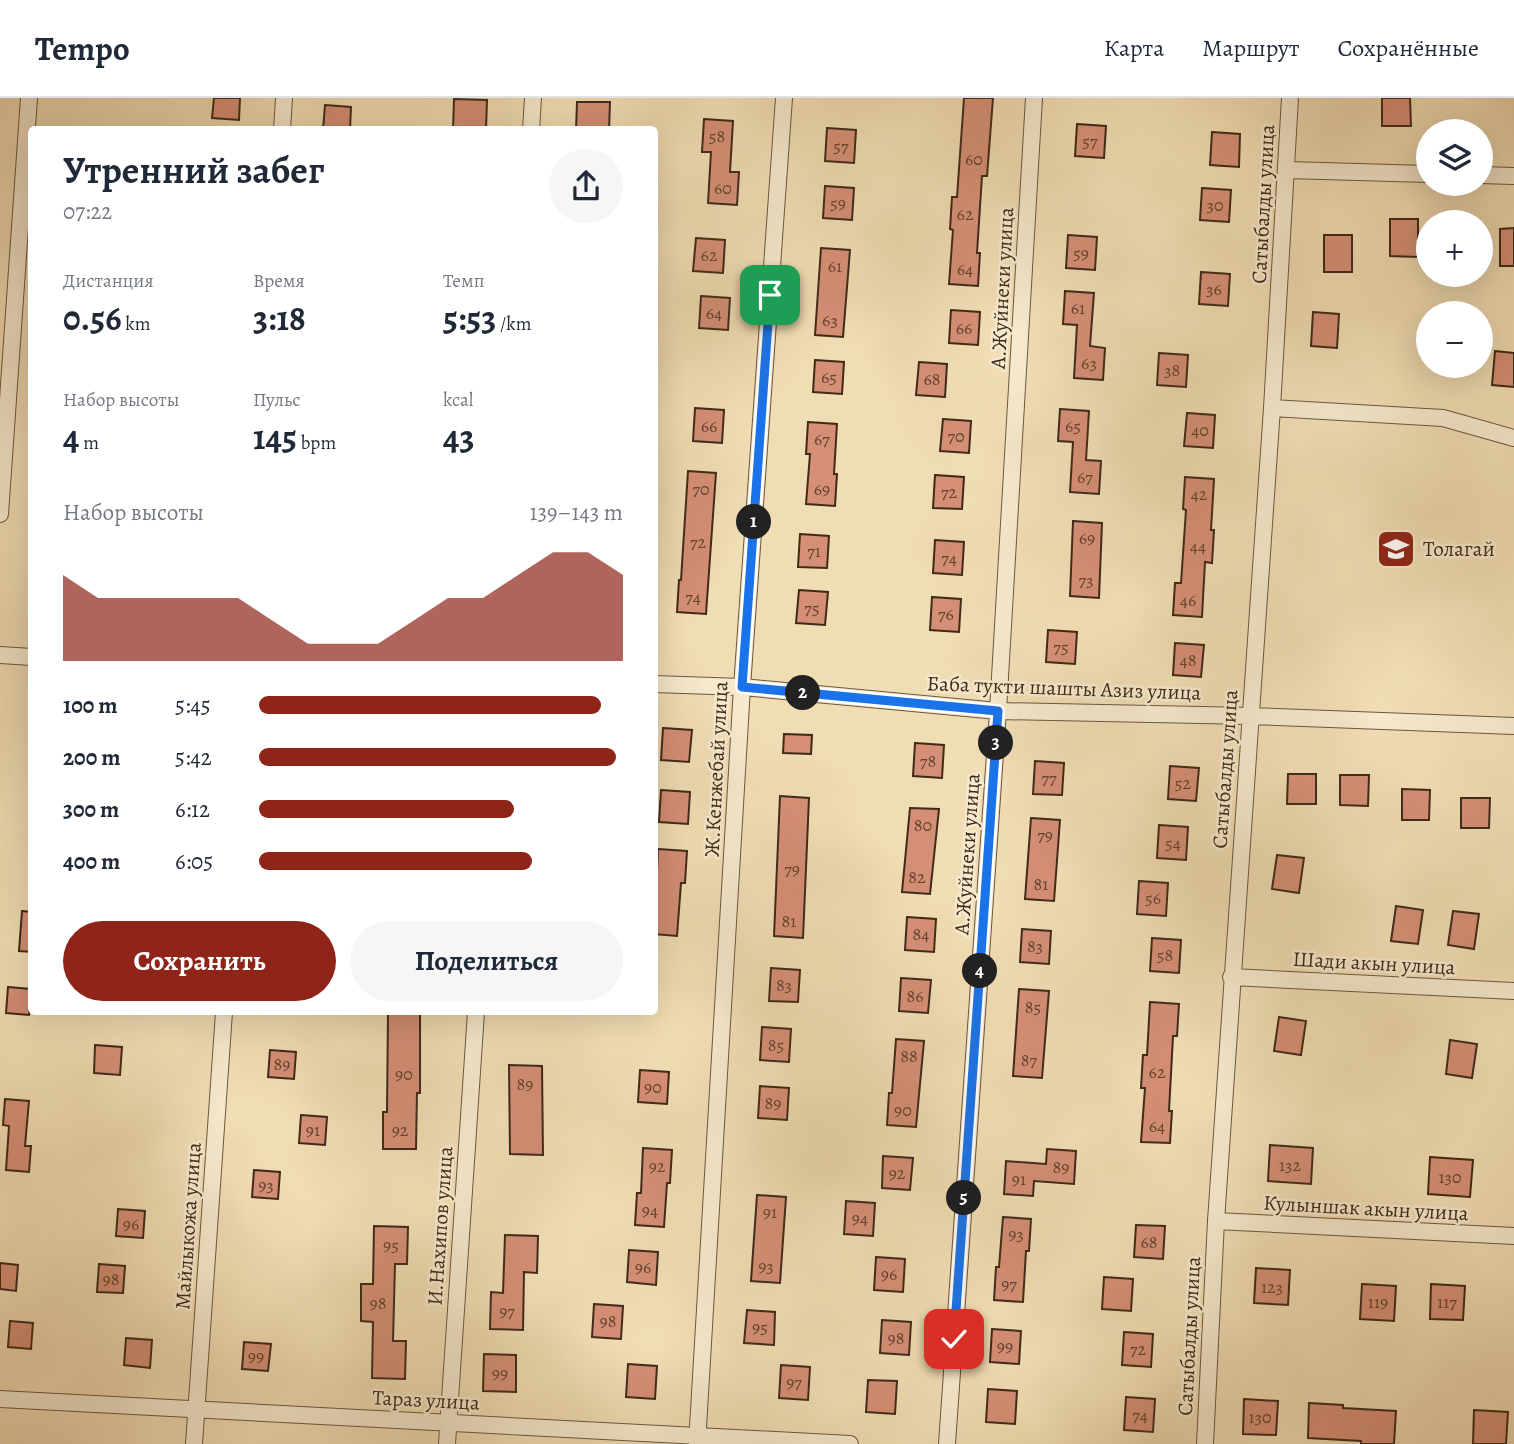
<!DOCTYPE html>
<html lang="ru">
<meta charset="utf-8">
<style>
body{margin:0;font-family:Alegreya,serif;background:#f6f6f7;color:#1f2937;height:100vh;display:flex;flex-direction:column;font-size:26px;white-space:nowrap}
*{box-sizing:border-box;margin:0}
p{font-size:23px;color:#747a83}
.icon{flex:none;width:38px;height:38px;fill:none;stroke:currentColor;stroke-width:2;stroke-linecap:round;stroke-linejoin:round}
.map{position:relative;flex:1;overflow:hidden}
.sheet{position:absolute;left:28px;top:28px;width:630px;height:889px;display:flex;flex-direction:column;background:#fff;border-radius:7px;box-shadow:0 7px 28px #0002}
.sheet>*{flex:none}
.buttons{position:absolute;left:1416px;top:21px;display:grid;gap:14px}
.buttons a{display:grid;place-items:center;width:77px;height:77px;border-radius:50%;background:#fff;box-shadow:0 7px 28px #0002;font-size:35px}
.pin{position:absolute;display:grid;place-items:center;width:60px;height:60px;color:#fff;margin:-30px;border-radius:14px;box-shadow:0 4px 10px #0006}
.km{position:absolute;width:35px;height:35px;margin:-18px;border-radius:50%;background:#222;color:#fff;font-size:19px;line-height:35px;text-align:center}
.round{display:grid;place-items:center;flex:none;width:74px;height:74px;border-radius:37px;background:#f6f6f7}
.head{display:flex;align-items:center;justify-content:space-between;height:119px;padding:0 35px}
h1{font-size:38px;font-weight:700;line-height:52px}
.figures{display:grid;grid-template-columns:repeat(3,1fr);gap:10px;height:119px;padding:7px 35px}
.figures div{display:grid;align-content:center}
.figures b{font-size:35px;font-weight:700}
.figures small{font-size:19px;font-weight:400}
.figures p{font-size:19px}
.chart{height:196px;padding:14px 35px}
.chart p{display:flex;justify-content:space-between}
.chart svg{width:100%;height:126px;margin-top:7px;fill:#8f2418;opacity:.7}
.button{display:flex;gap:14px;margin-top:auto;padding:14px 35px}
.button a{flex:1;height:80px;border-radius:42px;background:#8f2418;color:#fff;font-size:28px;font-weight:700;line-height:80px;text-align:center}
.button a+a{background:#f6f6f7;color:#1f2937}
ul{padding:0 35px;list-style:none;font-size:23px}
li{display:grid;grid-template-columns:112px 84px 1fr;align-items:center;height:52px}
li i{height:18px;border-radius:9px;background:#8f2418}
header{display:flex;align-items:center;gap:42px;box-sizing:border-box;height:98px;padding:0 35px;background:#fff;border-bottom:2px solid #e0e1e3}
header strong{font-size:33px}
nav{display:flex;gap:38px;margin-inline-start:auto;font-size:24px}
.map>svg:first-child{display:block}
.building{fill:#d58f76;stroke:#3f2a18;stroke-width:2}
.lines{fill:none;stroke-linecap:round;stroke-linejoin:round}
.minor-casing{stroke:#6c573f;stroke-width:18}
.minor{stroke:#f6e9ce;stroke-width:16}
.route-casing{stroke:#fff;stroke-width:14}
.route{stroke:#1a73e8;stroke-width:9}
.labels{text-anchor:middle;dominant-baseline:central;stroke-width:5;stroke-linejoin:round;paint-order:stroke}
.number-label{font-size:18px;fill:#644330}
.street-label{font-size:21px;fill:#3f2a18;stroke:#f6e9ce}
.poi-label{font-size:21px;fill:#3f2a18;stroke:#f6e9ce;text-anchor:start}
</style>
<header>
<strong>Tempo</strong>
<nav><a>Карта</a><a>Маршрут</a><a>Сохранённые</a></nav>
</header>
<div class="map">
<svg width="1514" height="1346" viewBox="0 0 1514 1346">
<rect width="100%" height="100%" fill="#f1ddb4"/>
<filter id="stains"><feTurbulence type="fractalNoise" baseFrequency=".00286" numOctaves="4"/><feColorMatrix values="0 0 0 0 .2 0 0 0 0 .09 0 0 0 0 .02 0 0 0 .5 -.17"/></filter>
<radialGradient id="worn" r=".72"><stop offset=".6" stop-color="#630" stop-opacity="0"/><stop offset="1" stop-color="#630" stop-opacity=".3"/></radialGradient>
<path class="building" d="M214 0H240L239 22 212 20Z
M964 0H993L987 78H982L977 155H980L978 188 949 186 953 132 950 131 952 99H957Z
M1382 0H1410L1411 28H1382Z
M454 1 487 2 486 32H453Z
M577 4H610L609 32H576Z
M325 7 351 9 350 32H323Z
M704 21 733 23 730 74H739L737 107 708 105 711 54H702Z
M1077 26 1106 28 1104 60 1075 58Z
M827 30 856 32 854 65 825 63Z
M1212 34 1240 36 1239 69 1210 67Z
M825 88 854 90 852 122 823 120Z
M1202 90 1231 92 1229 124 1200 122Z
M1390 121H1418V159L1390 158Z
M1514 130V168H1500V131Z
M1068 137 1097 139 1095 172 1066 170Z
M1324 137H1352V174H1324Z
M696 140 725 142 723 175 693 173Z
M821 150 850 152 843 239 815 237Z
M1201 174 1230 176 1228 208 1199 206Z
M1065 193 1094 195 1090 248 1105 250 1103 282 1074 280 1077 227 1063 226Z
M701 198 730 200 728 232 699 230Z
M951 212 980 214 978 247 949 245Z
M1313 214 1339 216 1337 250 1311 248Z
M1495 253 1514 255V289L1492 287Z
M1159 255 1188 257 1186 289 1157 287Z
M815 262 844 264 842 296 813 294Z
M919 264 947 266 945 299 916 297Z
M695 310 724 312 722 345 693 343Z
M1060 311 1089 313 1086 362 1101 363 1099 396 1070 394 1073 344 1058 343Z
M1187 315 1215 317 1213 350 1184 348Z
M943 321 971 323 969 355 940 353Z
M808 324 837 326 834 376H837L835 408 806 406 810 356H806Z
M688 373 716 375 706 516 677 514 679 482H681Z
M935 377 964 379 962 411 933 410Z
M1185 379 1214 381 1211 432H1214L1212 465 1205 464 1202 519 1173 517 1175 485H1181L1186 412 1183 411Z
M1073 423 1102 425 1099 500 1070 498Z
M800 436 829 438 827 470 798 469Z
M935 442 964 444 962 477 933 475Z
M799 492 828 494 825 527 796 525Z
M932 499 961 501 959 534 930 532Z
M1048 532 1077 534 1075 566 1046 564Z
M1175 545 1204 547 1201 579 1173 577Z
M663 630 692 632 689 664 661 662Z
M784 636 812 637 811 656 783 655Z
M915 645 944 647 942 680 913 678Z
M1035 663 1064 665 1062 697 1033 696Z
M1170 668 1199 670 1196 703 1168 701Z
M1288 676H1316V706H1287Z
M1340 677H1369L1368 708 1340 707Z
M1402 691 1430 692 1429 722H1402Z
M661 692 690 694 688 726 659 724Z
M780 698 809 700 803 840 774 838Z
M1461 700H1490L1489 730H1461Z
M910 710 939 711 930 796 902 794Z
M1031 720 1060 722 1054 803 1025 801Z
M1159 727 1188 729 1186 762 1157 760Z
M658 751 687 753 685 785H681L677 838 654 836Z
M1277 757 1304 760 1299 795 1272 791Z
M1139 783 1168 785 1166 818 1137 816Z
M1396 808 1423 812 1418 846 1391 843Z
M22 813 32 814V854L19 853Z
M1453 813 1479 816 1474 851 1448 847Z
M907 819 936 821 934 854 905 852Z
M1022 831 1051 833 1049 866 1020 864Z
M1152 840 1181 842 1179 875 1150 873Z
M771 870 800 872 798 904 769 903Z
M901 880 931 882 928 915 899 913Z
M8 889 31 891 29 917 6 915Z
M1019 891 1049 893 1042 980 1013 978Z
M1150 904 1179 906 1177 938H1173L1169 1013H1172L1170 1045 1141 1044 1145 990H1141L1143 957H1147Z
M388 914H420V995H417L416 1051H383V1014H387Z
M1279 919 1306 923 1301 957 1274 953Z
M762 929 791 931 789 964 760 962Z
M896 941 924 943 916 1029 887 1027 889 995H892Z
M1450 942 1477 946 1472 980 1446 976Z
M95 947 122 949 120 977 94 975Z
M270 952 296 954 294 981 268 979Z
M509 967 542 968 543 1057 510 1056Z
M640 972 669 974 667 1006 638 1004Z
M760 988 789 990 787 1022 758 1020Z
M5 1001 29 1003 25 1048H31L29 1074 6 1072 9 1028 3 1027Z
M301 1017 327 1019 325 1047 299 1045Z
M1270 1047 1313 1050 1311 1086 1268 1083Z
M643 1050 672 1052 670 1085H667L664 1129 635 1127 637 1095H641Z
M1047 1051 1076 1053 1074 1086 1034 1083 1033 1098 1004 1096 1006 1063 1046 1066Z
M883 1058 913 1060 910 1092 882 1090Z
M1430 1059 1473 1062 1470 1099 1428 1096Z
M254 1072 280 1074 278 1101 252 1099Z
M757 1097 786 1099 780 1185 751 1183Z
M846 1103 875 1105 873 1138 844 1136Z
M118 1111 145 1113 143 1140 116 1138Z
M1003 1119 1031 1121 1029 1153H1026L1023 1204 994 1202 996 1169H999Z
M1136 1127 1165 1128 1163 1161 1134 1159Z
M374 1128 408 1129 407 1166H395L393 1243H406L405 1281 372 1280 373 1224 361 1223V1186H373Z
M505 1137 538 1138 537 1175 524 1174 523 1232 490 1231 491 1194 503 1195Z
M629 1152 658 1154 656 1187 627 1184Z
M876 1159 905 1161 903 1194 874 1192Z
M0 1165 18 1167 16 1193 0 1191Z
M99 1166 125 1168 123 1195 97 1194Z
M1256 1170 1290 1172 1288 1207 1254 1205Z
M1104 1179 1133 1181 1131 1213 1102 1211Z
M1362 1186 1396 1188 1394 1223 1360 1221Z
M1431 1186 1465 1188 1463 1222 1430 1221Z
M594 1206 623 1208 621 1241 592 1239Z
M747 1212 775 1214 774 1247 744 1245Z
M882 1222 911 1224 909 1257 880 1255Z
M10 1223 33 1225 31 1251 8 1249Z
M992 1231 1021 1233 1019 1266 990 1264Z
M1124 1234 1153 1236 1151 1269 1122 1267Z
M126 1240 152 1242 150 1270 124 1267Z
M244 1244 271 1246 268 1273 242 1271Z
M484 1256 516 1257V1294L483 1293Z
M628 1266 657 1268 655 1301 626 1299Z
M781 1267 810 1269 808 1302 779 1300Z
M868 1282 897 1283 895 1316 866 1314Z
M988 1291 1017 1293 1015 1326 986 1324Z
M1126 1299 1155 1301 1153 1334 1124 1332Z
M1244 1301 1278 1303 1276 1337 1243 1336Z
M1309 1305 1343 1307V1310L1396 1313 1394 1346H1361V1343L1308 1340Z
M1474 1312 1508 1314 1506 1346H1473Z"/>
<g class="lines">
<defs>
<path id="minor" d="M282 32 284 0
M531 32 533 0
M1287 72 1428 76
M1480 77 1514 78
M1272 310 1443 320 1514 340
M0 416 29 0
M0 557 32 559
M654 586 742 589 998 613 1250 618 1514 628
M1231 879 1514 893
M1216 1123 1514 1138
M0 1301 850 1346
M194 1346 224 914
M447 1346 476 914
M697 1346 742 589 784 0
M947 1346 998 613 1034 0
M1205 1346 1216 1123 1272 310 1290 0"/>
</defs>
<use href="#minor" class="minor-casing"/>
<use href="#minor" class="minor"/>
</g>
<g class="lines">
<defs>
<path id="route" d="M770 197 742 589 998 613 954 1241"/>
</defs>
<use href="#route" class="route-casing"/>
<use href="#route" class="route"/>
</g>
<defs>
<symbol id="school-square" viewBox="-11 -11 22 22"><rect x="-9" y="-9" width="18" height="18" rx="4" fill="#8f2418" stroke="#f6e9ce"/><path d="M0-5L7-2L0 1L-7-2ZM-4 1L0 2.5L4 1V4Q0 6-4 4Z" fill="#fff"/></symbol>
</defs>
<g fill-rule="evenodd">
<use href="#school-square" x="1374" y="429" width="44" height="44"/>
</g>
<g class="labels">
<g class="number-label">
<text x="717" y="38">58</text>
<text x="1090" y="43">57</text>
<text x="841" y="48">57</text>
<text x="974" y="61">60</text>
<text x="723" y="90">60</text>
<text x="838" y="105">59</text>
<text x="1215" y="107">30</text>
<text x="965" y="116">62</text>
<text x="1081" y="155">59</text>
<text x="709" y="157">62</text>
<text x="835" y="168">61</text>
<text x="965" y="171">64</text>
<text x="1214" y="191">36</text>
<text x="1078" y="210">61</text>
<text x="714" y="215">64</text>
<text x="830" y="222">63</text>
<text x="964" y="230">66</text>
<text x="1089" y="265">63</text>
<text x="1172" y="272">38</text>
<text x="829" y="279">65</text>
<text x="932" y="281">68</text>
<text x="709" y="328">66</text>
<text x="1073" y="328">65</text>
<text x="1200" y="332">40</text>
<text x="956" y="338">70</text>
<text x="822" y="341">67</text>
<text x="1085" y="379">67</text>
<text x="701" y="391">70</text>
<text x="822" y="391">69</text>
<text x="949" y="394">72</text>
<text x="1199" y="396">42</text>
<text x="1087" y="440">69</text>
<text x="698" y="444">72</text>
<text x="1198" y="448">44</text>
<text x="814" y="453">71</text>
<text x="949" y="460">74</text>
<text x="1086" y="482">73</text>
<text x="693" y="499">74</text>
<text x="1188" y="502">46</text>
<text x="812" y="510">75</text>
<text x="946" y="516">76</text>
<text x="1061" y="549">75</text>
<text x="1188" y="562">48</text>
<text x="928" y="663">78</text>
<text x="1049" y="680">77</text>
<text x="1183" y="685">52</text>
<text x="923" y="727">80</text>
<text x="1045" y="737">79</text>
<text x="1173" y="745">54</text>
<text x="792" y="771">79</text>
<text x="917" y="779">82</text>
<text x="1041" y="786">81</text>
<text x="1153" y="800">56</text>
<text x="789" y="823">81</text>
<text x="921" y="836">84</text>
<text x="1035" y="848">83</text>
<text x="1165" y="857">58</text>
<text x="784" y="887">83</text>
<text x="915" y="898">86</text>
<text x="1033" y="909">85</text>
<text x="776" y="947">85</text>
<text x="909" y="958">88</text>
<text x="1029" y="962">87</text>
<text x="282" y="966">89</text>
<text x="1157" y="974">62</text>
<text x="404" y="976">90</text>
<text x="525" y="986">89</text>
<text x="653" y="989">90</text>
<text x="773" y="1005">89</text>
<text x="903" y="1012">90</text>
<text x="1157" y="1028">64</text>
<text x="313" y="1032">91</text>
<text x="400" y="1032">92</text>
<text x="1290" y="1067">132</text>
<text x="657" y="1068">92</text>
<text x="1061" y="1069">89</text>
<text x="897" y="1075">92</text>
<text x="1450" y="1079">130</text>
<text x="1019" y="1081">91</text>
<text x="266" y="1087">93</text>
<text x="650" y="1112">94</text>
<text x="770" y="1114">91</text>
<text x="860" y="1120">94</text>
<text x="131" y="1126">96</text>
<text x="1016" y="1136">93</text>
<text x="1149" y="1144">68</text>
<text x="391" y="1147">95</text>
<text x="766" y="1168">93</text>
<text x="643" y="1169">96</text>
<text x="889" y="1176">96</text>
<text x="111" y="1181">98</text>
<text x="1009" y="1186">97</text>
<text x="1272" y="1189">123</text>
<text x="1378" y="1204">119</text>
<text x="1447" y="1204">117</text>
<text x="378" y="1205">98</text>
<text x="507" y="1213">97</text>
<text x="608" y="1223">98</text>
<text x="760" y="1229">95</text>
<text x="896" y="1240">98</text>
<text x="1005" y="1248">99</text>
<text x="1138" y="1251">72</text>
<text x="256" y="1258">99</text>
<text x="500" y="1275">99</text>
<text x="794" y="1284">97</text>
<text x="1140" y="1317">74</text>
<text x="1260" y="1319">130</text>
</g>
<g class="street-label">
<text transform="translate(1263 106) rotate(-87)">Сатыбалды улица</text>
<text transform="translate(1002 190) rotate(-87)">А.Жуйнеки улица</text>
<text transform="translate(1064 590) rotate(2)">Баба тукти шашты Азиз улица</text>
<text transform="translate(716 671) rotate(-87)">Ж.Кенжебай улица</text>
<text transform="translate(1225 671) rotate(-86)">Сатыбалды улица</text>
<text transform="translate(967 756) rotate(-86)">А.Жуйнеки улица</text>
<text transform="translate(1374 865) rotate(3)">Шади акын улица</text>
<text transform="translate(1366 1110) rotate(3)">Кулыншак акын улица</text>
<text transform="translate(188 1128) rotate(-86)">Майлыкожа улица</text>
<text transform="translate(440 1128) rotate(-86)">И.Нахипов улица</text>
<text transform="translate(1189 1238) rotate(-87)">Сатыбалды улица</text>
<text transform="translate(426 1302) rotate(3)">Тараз улица</text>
</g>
<g class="poi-label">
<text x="1423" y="451">Толагай</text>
</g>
</g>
<rect width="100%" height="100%" filter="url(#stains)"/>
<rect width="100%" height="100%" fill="url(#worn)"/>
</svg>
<div class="buttons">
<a><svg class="icon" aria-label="layers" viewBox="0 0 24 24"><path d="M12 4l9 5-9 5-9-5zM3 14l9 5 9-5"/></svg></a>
<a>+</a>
<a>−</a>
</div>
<div class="pin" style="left:770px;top:197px;background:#1e9e55"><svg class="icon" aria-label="arrive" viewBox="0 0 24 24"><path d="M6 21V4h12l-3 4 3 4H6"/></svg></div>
<div class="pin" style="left:954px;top:1241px;background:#d93025"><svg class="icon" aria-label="check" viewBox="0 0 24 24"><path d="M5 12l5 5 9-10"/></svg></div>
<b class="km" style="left:754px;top:424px">1</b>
<b class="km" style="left:803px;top:595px">2</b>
<b class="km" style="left:996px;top:645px">3</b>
<b class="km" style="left:980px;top:873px">4</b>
<b class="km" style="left:964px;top:1100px">5</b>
<section class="sheet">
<div class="head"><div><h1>Утренний забег</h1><p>07:22</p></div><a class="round"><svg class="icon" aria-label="share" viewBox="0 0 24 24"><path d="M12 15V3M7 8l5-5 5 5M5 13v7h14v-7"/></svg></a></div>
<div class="figures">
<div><p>Дистанция</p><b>0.56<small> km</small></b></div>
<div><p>Время</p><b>3:18</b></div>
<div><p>Темп</p><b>5:53<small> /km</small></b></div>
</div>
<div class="figures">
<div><p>Набор высоты</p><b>4<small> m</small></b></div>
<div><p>Пульс</p><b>145<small> bpm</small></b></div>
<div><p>kcal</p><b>43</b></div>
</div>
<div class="chart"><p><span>Набор высоты</span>139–143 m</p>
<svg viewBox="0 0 160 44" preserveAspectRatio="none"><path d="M0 44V14L10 22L20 22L30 22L40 22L50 22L60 30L70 38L80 38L90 38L100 30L110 22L120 22L130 14L140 6L150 6L160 14V44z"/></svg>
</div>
<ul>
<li><b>100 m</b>5:45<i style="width:94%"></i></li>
<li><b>200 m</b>5:42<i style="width:98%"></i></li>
<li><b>300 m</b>6:12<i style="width:70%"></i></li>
<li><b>400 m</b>6:05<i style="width:75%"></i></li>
</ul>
<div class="button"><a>Сохранить</a><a>Поделиться</a></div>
</section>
</div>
